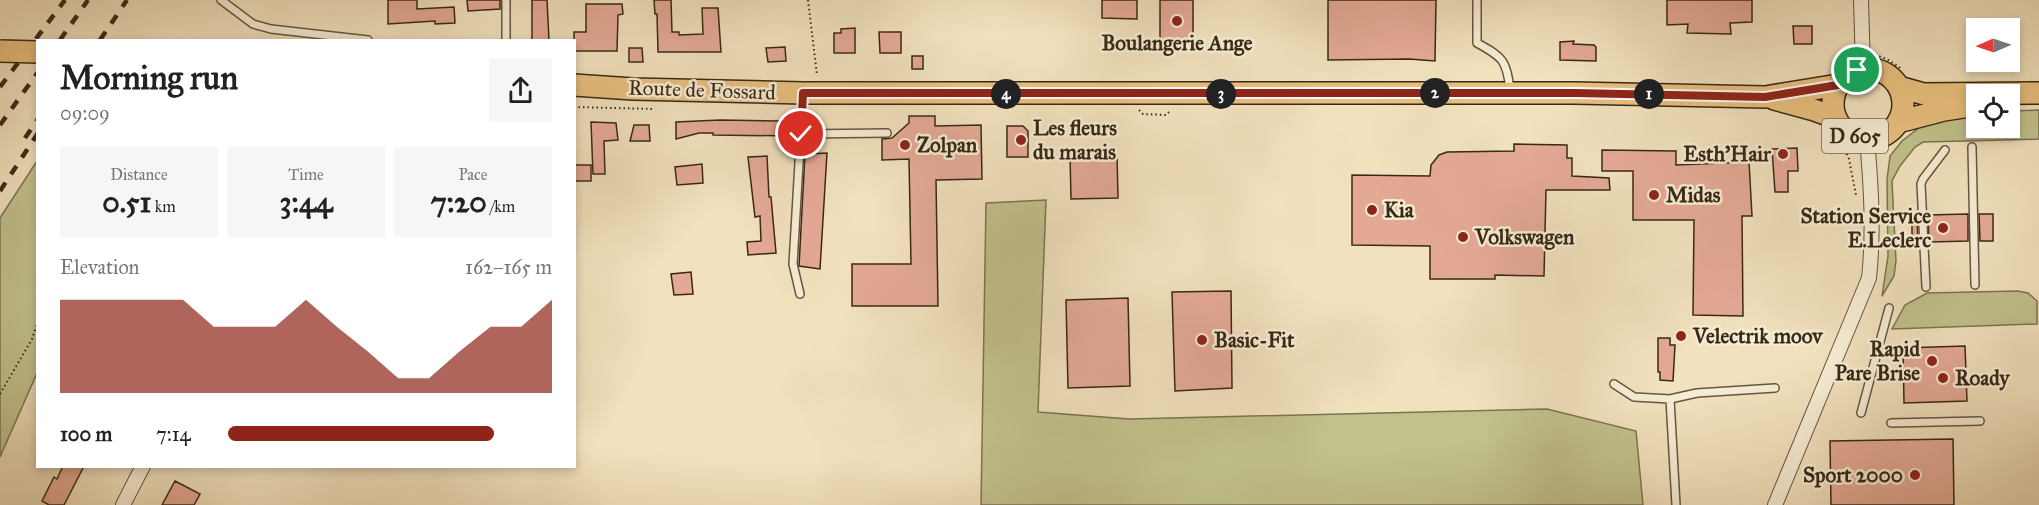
<!DOCTYPE html>
<meta charset="utf-8">
<style>
body{margin:0;font-family:"IM FELL Great Primer",serif;background:#f6f6f6;color:#222;height:100vh;display:flex;flex-direction:column;font-size:22px;white-space:nowrap}
*{box-sizing:border-box;margin:0}
p{font-size:20px;color:#767676}
.icon{flex:none;width:33px;height:33px;fill:none;stroke:currentColor;stroke-width:2;stroke-linecap:round;stroke-linejoin:round}
.map{position:relative;flex:1;overflow:hidden}
.drawer{position:absolute;left:36px;top:39px;width:540px;height:429px;display:flex;flex-direction:column;background:#fff;border-radius:0px;box-shadow:0 3px 9px #0003}
.drawer>*{flex:none}
.needle{width:39px;rotate:268deg}
.tools{position:absolute;left:1966px;top:18px;display:grid;gap:12px}
.tools a{display:grid;place-items:center;width:54px;height:54px;border-radius:0px;background:#fff;box-shadow:0 3px 9px #0003;font-size:30px}
.pin{position:absolute;display:grid;place-items:center;width:51px;height:51px;color:#fff;margin:-26px;border:3px solid #fff;border-radius:50%;box-shadow:0 2px 6px #0007}
.km{position:absolute;width:30px;height:30px;margin:-15px;border-radius:50%;background:#222;color:#fff;font-size:16px;line-height:30px;text-align:center}
.round{display:grid;place-items:center;flex:none;width:63px;height:63px;border-radius:0px;background:#f6f6f6}
.head{display:flex;align-items:center;justify-content:space-between;height:102px;padding:0 24px}
h1{font-size:33px;font-weight:700;line-height:45px}
.stats{display:grid;grid-template-columns:repeat(3,1fr);gap:9px;height:102px;padding:6px 24px}
.stats div{display:grid;align-content:center;border-radius:0px;background:#f6f6f6;text-align:center}
.stats b{font-size:30px;font-weight:700}
.stats small{font-size:16px;font-weight:400}
.stats p{font-size:16px}
.chart{height:168px;padding:12px 24px}
.chart p{display:flex;justify-content:space-between}
.chart svg{width:100%;height:108px;margin-top:6px;fill:#8f2418;opacity:.7}
ul{padding:0 24px;list-style:none;font-size:20px}
li{display:grid;grid-template-columns:96px 72px 1fr;align-items:center;height:45px}
li i{height:15px;border-radius:8px;background:#8f2418}
.map>svg:first-child{display:block}
.green{fill:#c1c18c;stroke:#7c7451;stroke-width:1.5}
.building{fill:#e4a995;stroke:#382816;stroke-width:1.5}
.lines{fill:none;stroke-linecap:round;stroke-linejoin:round}
.service-casing{stroke:#665640;stroke-width:10}
.minor-casing{stroke:#665640;stroke-width:16}
.primary-casing{stroke:#382816;stroke-width:24}
.path{stroke:#382816;stroke-width:2;stroke-dasharray:1.5 3;stroke-linecap:butt}
.service{stroke:#f6ecd4;stroke-width:7}
.minor{stroke:#f6ecd4;stroke-width:14}
.primary{stroke:#e8c07e;stroke-width:21}
.rail{stroke:#382816;stroke-width:4.5;stroke-dasharray:10 10;stroke-linecap:butt}
.primary-bridge-casing{stroke:#382816;stroke-width:24;stroke-linecap:butt}
.primary-bridge{stroke:#e8c07e;stroke-width:21}
.route-casing{stroke:#fff;stroke-width:12}
.route{stroke:#8f2418;stroke-width:8}
.poi-dot{fill:#8f2418;stroke:#f6ecd4;stroke-width:2}
.labels{text-anchor:middle;dominant-baseline:central;stroke-width:5;stroke-linejoin:round;paint-order:stroke}
.shield{fill:#f6ecd4;stroke:#71634f;stroke-width:1.5}
.shield-label{font-size:20px;font-weight:bold;fill:#382816}
.poi-label{font-size:21px;font-weight:bold;fill:#382816;stroke:#f6ecd4;text-anchor:start}
.street-label{font-size:21px;fill:#382816;stroke:#f6ecd4}
</style>
<div class="map">
<svg width="2039" height="505" viewBox="0 0 2039 505">
<rect width="100%" height="100%" fill="#f1e1bd"/>
<filter id="stains"><feTurbulence type="fractalNoise" baseFrequency=".00333" numOctaves="4"/><feColorMatrix values="0 0 0 0 .2 0 0 0 0 .09 0 0 0 0 .02 0 0 0 .5 -.17"/></filter>
<radialGradient id="worn" r=".72"><stop offset=".6" stop-color="#630" stop-opacity="0"/><stop offset="1" stop-color="#630" stop-opacity=".3"/></radialGradient>
<path class="green" d="M2039 110V139L1923 142 1915 147 1900 166 1892 181 1896 261 1894 276 1882 296 1888 256 1887 180 1890 156 1902 141 1920 127 1946 119 1977 115V128H2010V111Z
M37 161V373L0 457V218Z
M1046 200 1038 412 1129 419 1547 409 1636 431 1643 505H981L986 203Z
M2018 291 2028 293 2037 301V324L1892 329 1905 305 1927 293Z"/>
<path class="building" d="M388 0H417V9L454 7 455 23 435 24V21L388 24Z
M467 0H500V9L468 11Z
M532 0H547L549 40H532Z
M654 0H671L672 32H679V35L703 34 702 8H718L721 52H658L657 14H655Z
M1102 0H1137V19L1102 18Z
M1160 0H1193V41L1160 42Z
M1328 0H1436L1435 61 1409 59 1328 60Z
M1667 0H1752V22L1730 23 1731 34 1687 33 1688 24 1667 25Z
M586 4H622L623 14 618 15 617 51H574V32H586Z
M1793 26H1812V44H1794Z
M855 28V53H834V33H841V29Z
M879 32H901V53H880Z
M1574 41 1573 44 1594 45 1596 47V61L1560 60V42Z
M785 47 786 61 768 62 766 48Z
M629 48H642L643 62H629Z
M912 56H923V69H912Z
M909 116H935V126L981 125 982 179 936 180 938 306H852V264H911L909 159 882 160V139L892 138 909 123Z
M720 120 781 121 782 124H794L793 136 713 135V133H699L676 139V122Z
M591 122 616 123 618 140 604 141 605 174H593Z
M634 125H649L650 141H630Z
M1007 126H1023L1028 131V157H1007Z
M1514 144 1567 145V158H1572V176L1609 178 1610 190H1546L1544 276 1495 275V279H1430V246L1352 245V175L1430 176 1431 165 1439 155 1447 152 1514 151Z
M1797 148 1798 171H1788V192H1775L1772 149Z
M1602 150 1676 151V165L1749 162 1752 216H1742L1743 316 1693 315 1694 220H1633V171H1602Z
M827 153 820 269 799 266 805 154Z
M1117 154 1118 198 1071 199 1070 155Z
M767 156 769 197H771L776 253 748 255 747 242 761 241 760 216 755 217 748 157Z
M702 164 703 183 677 185 675 167Z
M574 165H591V181H574Z
M1968 214V241L1929 242 1928 215Z
M1979 214H1993V241H1980Z
M1912 215H1917L1918 242H1912Z
M691 272 693 294 674 295 671 274Z
M1231 291 1232 388 1175 391 1172 292Z
M1128 298 1130 386 1068 388 1066 300Z
M1658 338H1670V345H1675L1673 381 1660 380V372H1658Z
M1965 346 1967 401 1904 403 1903 348Z
M1953 439 1954 505H1831L1830 441Z
M63 466H84L64 505H49L42 501 54 477 57 479Z
M175 481 200 494 194 505H162Z"/>
<g class="lines">
<defs>
<path id="service" d="M221 0 253 24 271 29 368 40
M1477 0V43C1503 57 1507 61 1510 90
M506 40V0
M801 134 887 133
M1972 147 1975 285
M1926 287 1921 184 1923 179 1945 150
M800 294 793 264 803 95
M1614 384 1634 397 1670 399 1676 505
M1670 399 1697 393 1775 388
M1861 413 1889 308
M1891 423 1980 421"/>
<path id="minor" d="M1861 0 1863 69
M123 505 143 466
M1775 505 1869 278C1874 231 1871 185 1867 139"/>
<path id="primary" d="M1833 104a35 35 0 1 1 70 0a35 35 0 1 1-70 0Z
M574 85 633 89 803 93H1575L1765 97 1838 85
M1899 87 1924 94 2039 93
M1774 99 1814 110 1836 118
M1898 122 1944 110 1977 105"/>
</defs>
<use href="#service" class="service-casing"/>
<use href="#minor" class="minor-casing"/>
<use href="#primary" class="primary-casing"/>
<path class="path" d="M808 0 817 75
M1875 55 1887 59 1902 69
M1836 67 1849 58
M574 107 655 109
M1139 110 1143 114 1166 115 1169 112
M1828 135 1844 148 1849 159 1856 195
M0 394 32 339 38 321"/>
<use href="#service" class="service"/>
<use href="#minor" class="minor"/>
<use href="#primary" class="primary"/>
<path class="rail" d="M60 40 88 0
M100 40 127 0
M0 87 65 0
M0 125 38 72
M25 138 38 119
M0 191 38 133"/>
<defs>
<path id="primary-bridge" d="M0 51 38 52"/>
</defs>
<use href="#primary-bridge" class="primary-bridge-casing"/>
<use href="#primary-bridge" class="primary-bridge"/>
</g>
<g class="lines">
<defs>
<path id="route" d="M801 134 803 93H1575L1765 97 1838 85 1846 76 1857 70"/>
</defs>
<use href="#route" class="route-casing"/>
<use href="#route" class="route"/>
</g>
<g class="poi-dot">
<circle cx="1177" cy="21" r="6"/>
<circle cx="1021" cy="140" r="6"/>
<circle cx="905" cy="145" r="6"/>
<circle cx="1783" cy="154" r="6"/>
<circle cx="1654" cy="195" r="6"/>
<circle cx="1372" cy="210" r="6"/>
<circle cx="1943" cy="228" r="6"/>
<circle cx="1463" cy="237" r="6"/>
<circle cx="1681" cy="336" r="6"/>
<circle cx="1202" cy="340" r="6"/>
<circle cx="1932" cy="361" r="6"/>
<circle cx="1943" cy="378" r="6"/>
<circle cx="1915" cy="475" r="6"/>
</g>
<g class="labels">
<rect class="shield" x="1822" y="119" width="66" height="34" rx="4.5"/>
<g class="shield-label">
<text x="1855" y="136">D 605</text>
</g>
<g class="poi-label">
<text x="1177" y="43" text-anchor="middle">Boulangerie Ange</text>
<text x="1033" y="128">Les fleurs<tspan x="1033" dy="24">du marais</tspan></text>
<text x="917" y="145">Zolpan</text>
<text x="1771" y="154" text-anchor="end">Esth'Hair</text>
<text x="1666" y="195">Midas</text>
<text x="1384" y="210">Kia</text>
<text x="1931" y="216" text-anchor="end">Station Service<tspan x="1931" dy="24">E.Leclerc</tspan></text>
<text x="1475" y="237">Volkswagen</text>
<text x="1693" y="336">Velectrik moov</text>
<text x="1214" y="340">Basic-Fit</text>
<text x="1920" y="349" text-anchor="end">Rapid<tspan x="1920" dy="24">Pare Brise</tspan></text>
<text x="1955" y="378">Roady</text>
<text x="1903" y="475" text-anchor="end">Sport 2000</text>
</g>
<g class="street-label">
<text transform="translate(702 90) rotate(2)">Route de Fossard</text>
</g>
</g>
<rect width="100%" height="100%" filter="url(#stains)"/>
<rect width="100%" height="100%" fill="url(#worn)"/>
</svg>
<div class="tools">
<a><svg class="needle" viewBox="-14 -14 28 28"><path d="M0-13l5 13h-10z" fill="#e53935"/><path d="M0 13l5-13h-10z" fill="#767676"/></svg></a>
<a><svg class="icon" aria-label="locate" viewBox="0 0 24 24"><circle cx="12" cy="12" r="6"/><path d="M12 2v4M12 18v4M2 12h4M18 12h4"/></svg></a>
</div>
<div class="pin" style="left:1857px;top:70px;background:#1e9e55"><svg class="icon" aria-label="arrive" viewBox="0 0 24 24"><path d="M6 21V4h12l-3 4 3 4H6"/></svg></div>
<div class="pin" style="left:801px;top:134px;background:#d93025"><svg class="icon" aria-label="check" viewBox="0 0 24 24"><path d="M5 12l5 5 9-10"/></svg></div>
<b class="km" style="left:1649px;top:94px">1</b>
<b class="km" style="left:1435px;top:93px">2</b>
<b class="km" style="left:1221px;top:94px">3</b>
<b class="km" style="left:1006px;top:94px">4</b>
<section class="drawer">
<div class="head"><div><h1>Morning run</h1><p>09:09</p></div><a class="round"><svg class="icon" aria-label="share" viewBox="0 0 24 24"><path d="M12 15V3M7 8l5-5 5 5M5 13v7h14v-7"/></svg></a></div>
<div class="stats">
<div><p>Distance</p><b>0.51<small> km</small></b></div>
<div><p>Time</p><b>3:44</b></div>
<div><p>Pace</p><b>7:20<small> /km</small></b></div>
</div>
<div class="chart"><p><span>Elevation</span>162–165 m</p>
<svg viewBox="0 0 160 44" preserveAspectRatio="none"><path d="M0 44V6L10 6L20 6L30 6L40 6L50 17L60 17L70 17L80 6L90 17L100 27L110 38L120 38L130 27L140 17L150 17L160 6V44z"/></svg>
</div>
<ul>
<li><b>100 m</b>7:14<i style="width:82%"></i></li>
</ul>
</section>
</div>
